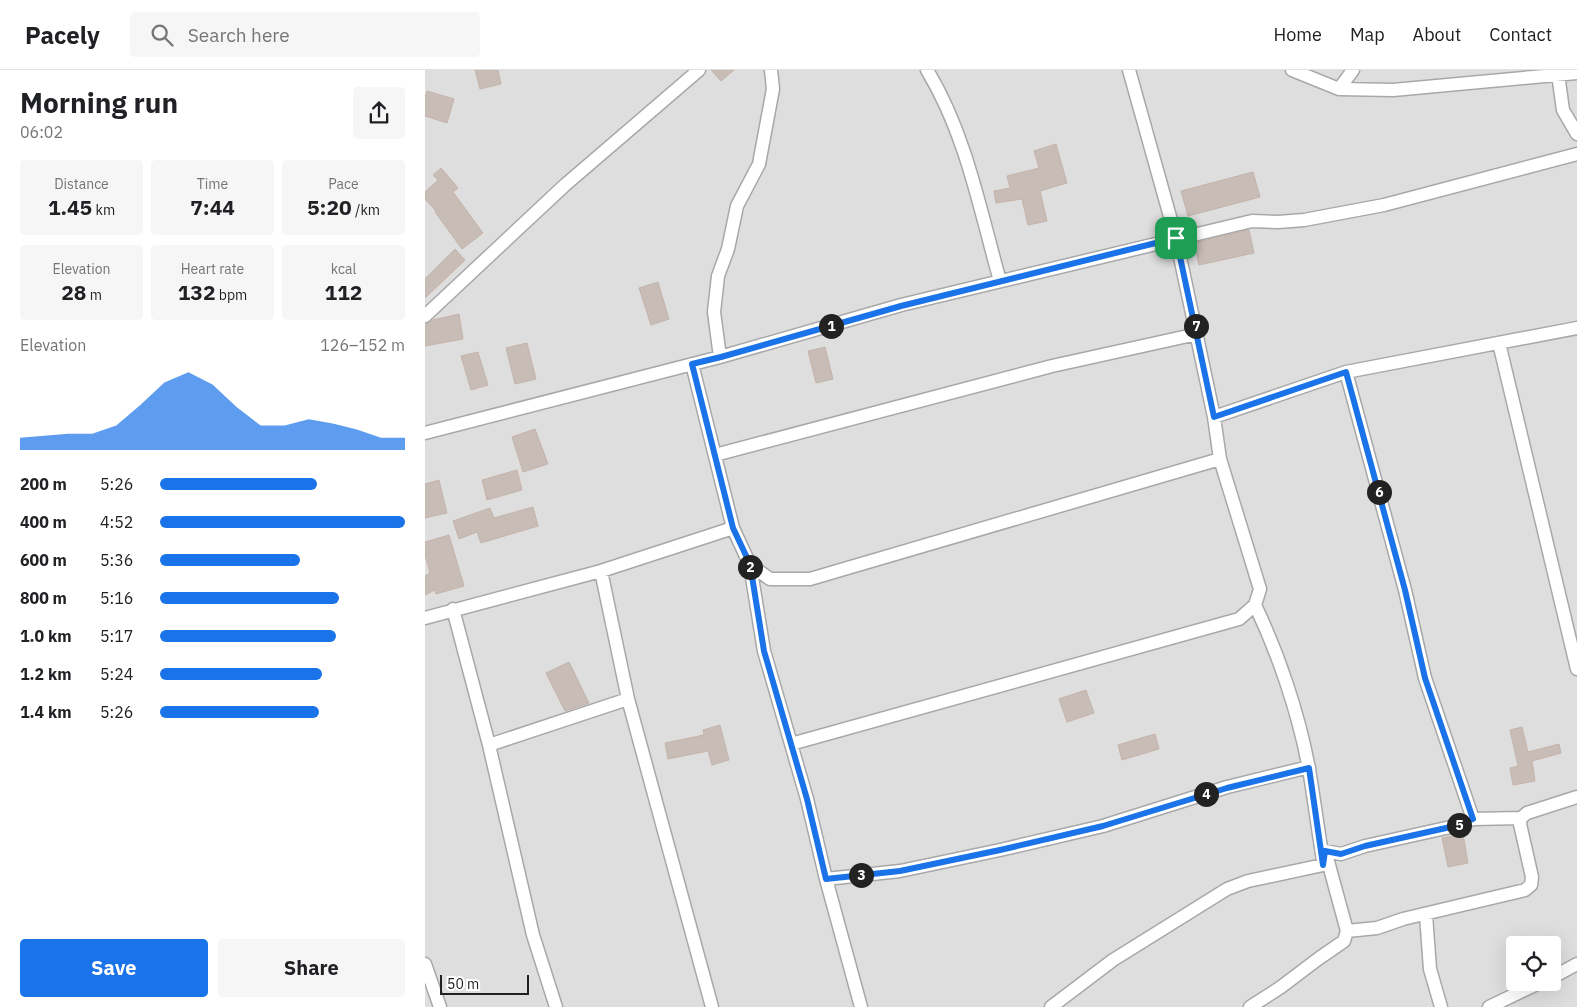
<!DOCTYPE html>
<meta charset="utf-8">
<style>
body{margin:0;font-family:"IBM Plex Sans",sans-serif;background:#f6f6f6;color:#202124;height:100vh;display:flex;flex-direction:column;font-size:19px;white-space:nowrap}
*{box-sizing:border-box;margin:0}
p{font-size:16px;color:#757577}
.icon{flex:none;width:28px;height:28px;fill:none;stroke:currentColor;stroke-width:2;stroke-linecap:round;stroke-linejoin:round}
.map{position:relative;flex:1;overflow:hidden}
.details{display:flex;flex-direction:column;background:#fff;width:425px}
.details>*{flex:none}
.controls{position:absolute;left:1081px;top:866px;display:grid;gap:10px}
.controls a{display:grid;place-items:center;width:55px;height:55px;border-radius:5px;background:#fff;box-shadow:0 5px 20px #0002;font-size:25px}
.scale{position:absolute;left:15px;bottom:12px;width:89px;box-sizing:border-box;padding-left:5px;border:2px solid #212121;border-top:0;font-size:14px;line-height:18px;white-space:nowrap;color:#212121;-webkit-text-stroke:4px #fff;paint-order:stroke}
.pin{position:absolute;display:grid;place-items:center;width:42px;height:42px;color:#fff;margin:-21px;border-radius:10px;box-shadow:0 2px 8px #0006}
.km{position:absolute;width:25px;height:25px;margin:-12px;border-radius:50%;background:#222;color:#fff;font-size:14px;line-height:25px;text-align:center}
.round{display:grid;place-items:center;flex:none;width:52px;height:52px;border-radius:5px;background:#f6f6f6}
.head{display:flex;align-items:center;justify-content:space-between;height:85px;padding:0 20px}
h1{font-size:28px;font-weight:800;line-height:38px}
.stats{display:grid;grid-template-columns:repeat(3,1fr);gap:8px;height:85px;padding:5px 20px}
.stats div{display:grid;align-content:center;border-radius:5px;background:#f6f6f6;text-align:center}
.stats b{font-size:21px;font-weight:800}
.stats small{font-size:14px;font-weight:400}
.stats p{font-size:14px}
.chart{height:140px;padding:10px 20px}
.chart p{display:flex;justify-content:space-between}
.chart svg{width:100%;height:90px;margin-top:5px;fill:#1a73e8;opacity:.7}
.cta{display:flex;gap:10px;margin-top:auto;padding:10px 20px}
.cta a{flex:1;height:58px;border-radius:5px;background:#1a73e8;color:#fff;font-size:20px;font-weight:800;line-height:58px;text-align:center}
.cta a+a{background:#f6f6f6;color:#202124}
ul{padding:0 20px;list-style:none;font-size:16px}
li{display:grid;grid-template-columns:80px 60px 1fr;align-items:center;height:38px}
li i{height:12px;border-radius:6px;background:#1a73e8}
header{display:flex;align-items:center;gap:30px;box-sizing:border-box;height:70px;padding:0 25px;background:#fff;border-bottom:1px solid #e0e0e0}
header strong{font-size:24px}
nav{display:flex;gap:28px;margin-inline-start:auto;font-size:18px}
.search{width:350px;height:45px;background:#f6f6f6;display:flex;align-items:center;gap:12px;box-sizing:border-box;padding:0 18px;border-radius:5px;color:#757577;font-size:19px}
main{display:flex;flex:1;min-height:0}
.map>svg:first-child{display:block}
.residential{fill:#dfdede;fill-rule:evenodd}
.building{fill:#c7bdb6;stroke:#c4b3a9}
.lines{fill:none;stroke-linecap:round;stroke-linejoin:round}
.street-casing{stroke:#a8a8a8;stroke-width:15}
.street{stroke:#fff;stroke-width:12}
.route-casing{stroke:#fff;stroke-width:10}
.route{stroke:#1a73e8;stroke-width:6}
</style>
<header>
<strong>Pacely</strong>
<div class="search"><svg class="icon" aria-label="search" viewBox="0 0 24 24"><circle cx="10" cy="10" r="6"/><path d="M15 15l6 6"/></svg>Search here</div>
<nav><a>Home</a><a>Map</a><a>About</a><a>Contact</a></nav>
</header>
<main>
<section class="details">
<div class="head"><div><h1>Morning run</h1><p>06:02</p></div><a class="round"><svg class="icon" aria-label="share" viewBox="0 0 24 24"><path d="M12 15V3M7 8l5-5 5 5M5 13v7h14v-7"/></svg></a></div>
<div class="stats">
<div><p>Distance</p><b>1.45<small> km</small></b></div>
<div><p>Time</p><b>7:44</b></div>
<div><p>Pace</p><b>5:20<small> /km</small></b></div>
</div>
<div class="stats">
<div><p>Elevation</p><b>28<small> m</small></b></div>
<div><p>Heart rate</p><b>132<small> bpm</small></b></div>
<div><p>kcal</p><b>112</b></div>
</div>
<div class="chart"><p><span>Elevation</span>126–152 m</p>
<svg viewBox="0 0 160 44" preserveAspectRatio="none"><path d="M0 44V38L10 37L20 36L30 36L40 32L50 22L60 11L70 6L80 12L90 23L100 32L110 32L120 29L130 31L140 34L150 38L160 38V44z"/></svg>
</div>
<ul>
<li><b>200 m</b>5:26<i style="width:64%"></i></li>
<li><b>400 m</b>4:52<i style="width:100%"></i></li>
<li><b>600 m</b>5:36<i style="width:57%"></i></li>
<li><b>800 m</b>5:16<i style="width:73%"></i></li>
<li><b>1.0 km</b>5:17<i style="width:72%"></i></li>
<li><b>1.2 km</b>5:24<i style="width:66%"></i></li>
<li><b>1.4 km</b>5:26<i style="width:65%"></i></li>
</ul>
<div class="cta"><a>Save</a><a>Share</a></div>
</section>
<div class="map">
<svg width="1152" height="937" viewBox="0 0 1152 937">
<rect width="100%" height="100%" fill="#f2ede8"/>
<path class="residential" d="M0 0H1152V937H0ZM1090 875H1128V912H1090Z"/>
<path class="building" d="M50 0H73L76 14 55 19Z
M286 0H309L296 11Z
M2 21 29 29 22 53 0 46V27Z
M631 74 642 113 615 121 622 151 603 155 597 129 571 133 569 121 585 118 582 106 614 98 609 81Z
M16 98 33 118 28 122 58 163 37 179 10 142 11 141 0 129V122L13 110 8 105Z
M828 102 835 127 763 146 756 121Z
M824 160 829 183 774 195 769 173Z
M30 179 40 190 0 228V209Z
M233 212 244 249 226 255 214 218Z
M34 244 38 269 0 276V254L8 250Z
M102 273 111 309 90 314 81 278Z
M400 277 408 309 391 313 383 281Z
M53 282 63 315 46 320 36 286Z
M110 359 123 394 98 402 87 367Z
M92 400 97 420 62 430 57 410Z
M14 410 22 443 0 448V414Z
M108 437 113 456 56 473 52 462 34 469 28 451 65 438 69 448Z
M24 465 39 516 11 524 10 520 0 525V506L5 503 0 485V472Z
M144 592 164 633 140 641 121 603Z
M661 620 669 643 642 652 634 629Z
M295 655 304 690 287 695 283 681 243 689 240 673 279 665 278 660Z
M1097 657 1103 682 1134 674 1136 683 1107 691 1110 711 1088 715 1085 698 1093 696 1085 660Z
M730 664 734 679 697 690 693 675Z
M1038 764 1043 793 1023 797 1017 768Z"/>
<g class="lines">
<defs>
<path id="street" d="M502 0C541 64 555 140 575 211
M867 0 914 19 968 20 1152 3
M1133 4 1138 40 1152 64
M914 19 928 0
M0 246 140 115 274 0
M1074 273 1152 599
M295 287 289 242 293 206 303 179 312 136 334 94 348 19 346 0
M267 294 308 458
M921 302 980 520 1000 608 1048 749
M789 347 921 302 1152 258
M0 363 295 287 476 235 827 151 853 152 879 150 959 135 1152 84
M290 385 627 296 772 264
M325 495 339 581 382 729 401 809 436 937
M176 501 203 629 287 937
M830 535C854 585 874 645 884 699 889 729 893 760 898 790
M28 539 64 675 203 629
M0 548 176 501 308 458 325 495 345 509H385L795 389
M366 674 814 549 830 535 835 519 795 389 789 347 751 168 704 0
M64 675 108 865 131 937
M901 784 922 861
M401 809 475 801 575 780 678 756 802 717 884 697
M1001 845 1005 899 1016 937
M0 894 15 937
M1128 907 1152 894
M626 937 688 890 802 819 823 811 898 795 900 781 916 784 940 776 1030 756 1048 749 1096 748
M825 937 856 917 893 889 919 871 922 861 952 858 978 849 1100 820 1106 815 1107 807 1095 754 1096 748 1102 743 1152 727
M1064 937 1116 912"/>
</defs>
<use href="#street" class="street-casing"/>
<use href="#street" class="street"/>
</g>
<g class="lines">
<defs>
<path id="route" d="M751 168 789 347 921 302 980 520 1000 608 1048 749 1030 756 940 776 916 784 900 781 898 795 884 698 802 718 678 756 575 780 475 801 401 809 382 729 339 581 325 494 308 458 267 294 296 287 476 236Z"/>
</defs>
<use href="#route" class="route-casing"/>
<use href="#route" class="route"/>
</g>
</svg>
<div class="controls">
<a><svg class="icon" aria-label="locate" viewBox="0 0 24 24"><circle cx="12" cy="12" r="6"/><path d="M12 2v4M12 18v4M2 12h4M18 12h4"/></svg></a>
</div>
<div class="scale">50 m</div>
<div class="pin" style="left:751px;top:168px;background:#1e9e55"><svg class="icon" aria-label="arrive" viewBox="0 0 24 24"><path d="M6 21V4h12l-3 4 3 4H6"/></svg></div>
<b class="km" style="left:406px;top:256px">1</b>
<b class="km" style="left:325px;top:497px">2</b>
<b class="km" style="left:436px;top:805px">3</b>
<b class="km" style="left:781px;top:724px">4</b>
<b class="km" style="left:1034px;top:755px">5</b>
<b class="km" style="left:954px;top:422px">6</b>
<b class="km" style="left:771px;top:256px">7</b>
</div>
</main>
